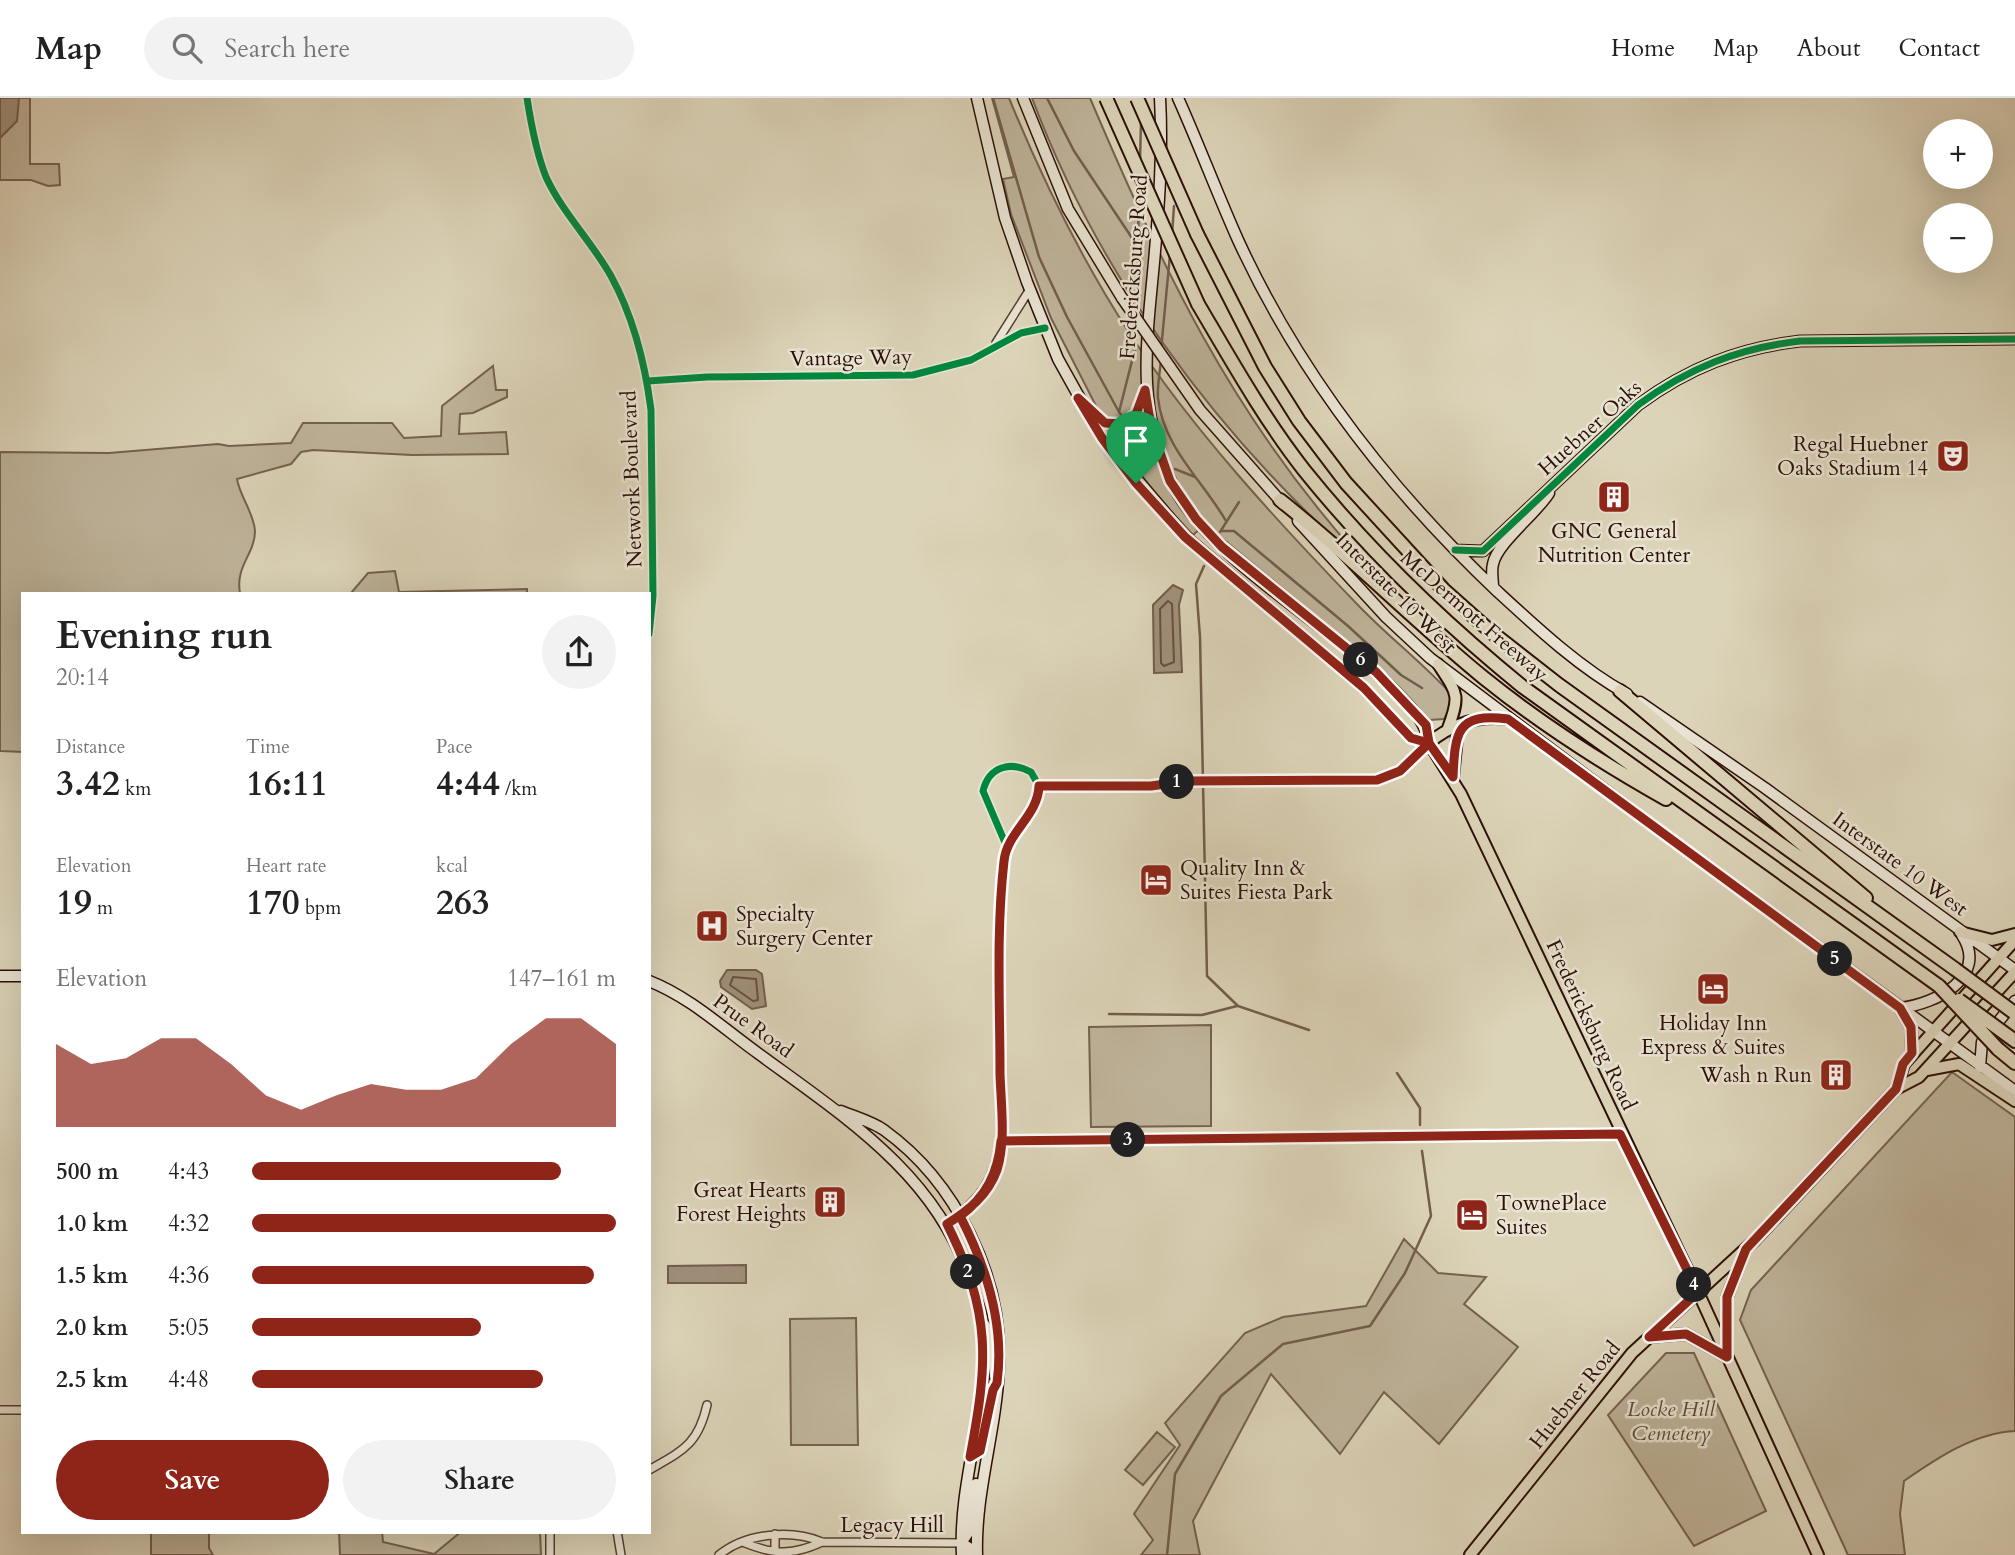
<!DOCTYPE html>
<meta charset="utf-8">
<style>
body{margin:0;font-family:Cardo,serif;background:#f2f2f2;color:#222;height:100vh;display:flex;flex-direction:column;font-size:26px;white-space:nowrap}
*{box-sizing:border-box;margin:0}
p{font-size:23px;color:#767676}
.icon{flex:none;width:38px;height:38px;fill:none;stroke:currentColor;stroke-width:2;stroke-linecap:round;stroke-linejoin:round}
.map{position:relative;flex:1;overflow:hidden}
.sheet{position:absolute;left:21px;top:494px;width:630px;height:942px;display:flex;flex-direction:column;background:#fff;border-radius:0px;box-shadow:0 7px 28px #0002}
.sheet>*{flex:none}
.buttons{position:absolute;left:1923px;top:21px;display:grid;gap:14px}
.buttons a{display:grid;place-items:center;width:70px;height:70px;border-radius:50%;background:#fff;box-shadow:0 7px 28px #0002;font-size:35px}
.pin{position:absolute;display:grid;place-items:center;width:60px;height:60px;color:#fff;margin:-72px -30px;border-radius:50% 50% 50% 0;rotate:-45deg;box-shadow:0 0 7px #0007}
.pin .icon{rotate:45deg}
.km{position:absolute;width:35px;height:35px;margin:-18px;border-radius:50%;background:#222;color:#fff;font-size:19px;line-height:35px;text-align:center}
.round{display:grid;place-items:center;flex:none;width:74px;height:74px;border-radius:37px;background:#f2f2f2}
.overview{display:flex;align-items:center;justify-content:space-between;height:119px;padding:0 35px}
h1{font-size:38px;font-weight:800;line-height:52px}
.metrics{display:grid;grid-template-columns:repeat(3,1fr);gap:10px;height:119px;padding:7px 35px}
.metrics div{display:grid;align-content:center}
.metrics b{font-size:35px;font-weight:800}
.metrics small{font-size:19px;font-weight:400}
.metrics p{font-size:19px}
.chart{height:196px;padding:14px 35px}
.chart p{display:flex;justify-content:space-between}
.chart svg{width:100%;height:126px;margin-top:7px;fill:#8f2418;opacity:.7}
.button{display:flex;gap:14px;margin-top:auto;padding:14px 35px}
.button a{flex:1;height:80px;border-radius:42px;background:#8f2418;color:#fff;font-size:28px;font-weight:800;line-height:80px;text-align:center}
.button a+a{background:#f2f2f2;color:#222}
ul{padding:0 35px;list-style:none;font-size:23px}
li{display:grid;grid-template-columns:112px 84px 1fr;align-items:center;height:52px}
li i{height:18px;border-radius:9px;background:#8f2418}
header{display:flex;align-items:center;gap:42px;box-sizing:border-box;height:98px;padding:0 35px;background:#fff;border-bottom:2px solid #e0e0e0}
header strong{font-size:33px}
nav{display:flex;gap:38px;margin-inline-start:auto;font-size:24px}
.search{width:490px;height:63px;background:#f2f2f2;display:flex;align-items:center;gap:18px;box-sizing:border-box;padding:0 24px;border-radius:38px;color:#767676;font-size:26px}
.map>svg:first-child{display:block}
.green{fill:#beb39a;stroke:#756150;stroke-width:2}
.water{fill:#a0917c;stroke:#725d4c;stroke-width:2}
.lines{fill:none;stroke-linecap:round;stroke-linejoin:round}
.shore{stroke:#665040;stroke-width:2}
.stream{stroke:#725d4c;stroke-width:2.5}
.street-casing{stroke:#584032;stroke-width:10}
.secondary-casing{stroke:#2c0f05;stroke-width:13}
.primary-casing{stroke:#2c0f05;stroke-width:14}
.highway-casing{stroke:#2c0f05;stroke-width:16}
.street{stroke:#e8e3d2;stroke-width:7}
.secondary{stroke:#e8e3d2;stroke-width:10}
.primary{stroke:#dcd4b9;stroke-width:10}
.highway{stroke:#dcd4b9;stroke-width:12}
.secondary-bridge-casing{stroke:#2c0f05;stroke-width:13;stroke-linecap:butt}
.highway-bridge-casing{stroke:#2c0f05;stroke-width:16;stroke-linecap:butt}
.secondary-bridge{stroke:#e8e3d2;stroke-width:10}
.highway-bridge{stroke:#dcd4b9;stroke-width:12}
.cycleway-casing{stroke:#e8e3d2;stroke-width:11}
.cycleway{stroke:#00873e;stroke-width:7}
.route-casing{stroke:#fff;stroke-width:14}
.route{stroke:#8f2418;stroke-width:9}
.labels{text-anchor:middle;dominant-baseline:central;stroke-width:5;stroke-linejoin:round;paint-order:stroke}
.street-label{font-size:21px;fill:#2c0f05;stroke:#e8e3d2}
.poi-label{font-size:21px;fill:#2c0f05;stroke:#e8e3d2;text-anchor:end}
.park-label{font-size:21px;font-style:italic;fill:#5f4839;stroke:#e8e3d2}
</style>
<header>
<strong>Map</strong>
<div class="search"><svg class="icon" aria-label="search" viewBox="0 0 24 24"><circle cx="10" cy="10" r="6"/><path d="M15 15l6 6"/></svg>Search here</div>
<nav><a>Home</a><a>Map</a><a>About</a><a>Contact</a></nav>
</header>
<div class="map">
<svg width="2015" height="1457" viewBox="0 0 2015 1457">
<rect width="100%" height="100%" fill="#dcd4b9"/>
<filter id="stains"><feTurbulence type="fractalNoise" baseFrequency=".00286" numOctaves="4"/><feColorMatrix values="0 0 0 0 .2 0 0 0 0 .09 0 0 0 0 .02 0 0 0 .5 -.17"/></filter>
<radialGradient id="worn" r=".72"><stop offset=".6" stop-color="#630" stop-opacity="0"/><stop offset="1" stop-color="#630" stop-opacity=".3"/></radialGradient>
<path class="green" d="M0 0H30V66H59L60 87 48 88 31 82H0Z
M992 0H1009C1043 83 1081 161 1130 236 1193 332 1277 423 1356 505 1386 537 1422 564 1452 597L1453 606 1444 621 1429 622 1386 576 1205 426 1193 437 1164 406 1114 343 1051 220 1011 116 1003 81 1014 79Z
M1032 0H1090C1163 171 1229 312 1354 453L1350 455C1212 330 1098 176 1032 0Z
M493 268 496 292H507V299L473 315 460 316 459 336 506 334 508 356 412 357 313 352 301 354 291 366 237 381C240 399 254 415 255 433 255 456 235 468 240 495H23V654L0 653V354L109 355 218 346 229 348 291 345 303 325H392L404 340 441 338 442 308Z
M395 473 399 494 527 491V495H351L368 475Z
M1211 927V1028L1091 1029 1089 929Z
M1952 974 2015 1019V1333C1974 1335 1937 1360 1904 1383L1900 1416 1905 1457H1848L1740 1222 1751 1192Z
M1404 1141 1438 1175 1486 1179 1464 1206 1518 1249 1439 1346 1384 1294 1340 1356 1271 1276 1193 1423 1200 1457H1141L1153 1442 1134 1416 1180 1347 1165 1325 1245 1235 1283 1219 1366 1208Z
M856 1220 858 1347H791L790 1221Z
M1666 1255H1694L1766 1413 1694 1448 1608 1317Z
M1157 1334 1175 1349 1143 1387 1125 1372Z
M151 1433H209V1450L213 1457H151Z
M339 1433H382L383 1444 434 1456 462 1433H540L541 1457H340Z"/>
<path class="water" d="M0 0H19L17 23 0 40Z
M1173 487 1183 492 1179 507 1182 574 1154 575 1153 507Z
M727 872H756L762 876 766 908 752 911 721 889 720 883Z
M746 1167V1185H668V1168Z"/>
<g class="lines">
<path class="shore" d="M1168 503 1172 506 1174 564 1164 568 1161 565 1160 511Z
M733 879 756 881 758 902 753 903 730 887Z"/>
<path class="stream" d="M993 0 1039 159 1067 219 1119 314
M1047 0 1074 53 1136 146
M1140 63 1141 24
M1172 137 1174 108
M1137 217 1139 87
M1161 252 1170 157
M1161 262C1160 274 1157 288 1158 300 1163 349 1203 383 1226 423
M1122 318 1119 314 1135 251 1136 227
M1130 333 1148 362 1155 365
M1175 371 1195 379
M1221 433H1234L1348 528 1401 577 1422 590
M1220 434 1239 404
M1204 468 1196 486 1200 539 1207 878 1238 908 1309 932
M1109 916 1202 917 1237 908
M1397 975 1420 1010V1027
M1167 1457 1175 1376 1221 1298 1283 1246 1370 1228 1405 1175 1431 1118 1422 1053"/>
<defs>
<path id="street" d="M527 0C531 26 536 54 546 79 562 114 592 144 611 178 634 220 645 265 651 312L653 498 649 536
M996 245 1030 191
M648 283 707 279 913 277 971 262 1021 235 1045 230
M1039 688H1151L1187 683H1377L1400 672 1429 645
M1001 1043 999 836 1004 765 1006 747 1036 707 1039 688 1031 674C1011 663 989 668 983 693L1006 747
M0 1312H23
M649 1372C682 1353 698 1347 707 1307
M550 1433V1457
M617 1433 621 1457
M775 1436V1455
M745 1445C774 1457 794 1457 822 1444
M719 1457C746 1435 791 1431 822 1444L961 1445"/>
<path id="secondary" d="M977 0 1005 120 1027 184 1058 261 1102 340 1185 438 1364 590 1411 640 1429 645C1425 621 1409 608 1392 590 1329 525 1207 462 1170 381 1136 308 1147 241 1154 164 1159 109 1163 55 1160 0
M1023 0 1068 111 1122 200
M1178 0C1199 47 1217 95 1238 142 1299 275 1392 394 1498 494 1537 530 1580 570 1627 596
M1170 269 1200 312 1283 406
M1086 307 1105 325 1122 326 1136 316 1144 296
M1298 423 1386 519 1430 560 1653 728 2015 993
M1455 452 1483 453 1638 307C1688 270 1739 250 1800 243L2015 241
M1493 489C1493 482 1491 473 1493 466 1497 445 1536 416 1549 395
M1640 604 1765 690 2015 872
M0 878H23
M649 883C690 899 724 931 759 956 845 1019 938 1078 971 1184 975 1198 981 1212 983 1225 992 1303 958 1379 962 1457
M1900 910C1936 906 1989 879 1962 837
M1980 969 1982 944 2015 903
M841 1013C855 1019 871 1023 884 1032 956 1084 1003 1179 999 1267 997 1331 975 1393 977 1457
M947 1126C980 1105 997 1082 1001 1043L1620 1036
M984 1226 990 1236 995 1278
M961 1445 970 1432 976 1386
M961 1445 968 1449 970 1457"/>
<path id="primary" d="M1438 566C1457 595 1461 597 1448 630
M1508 621C1477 617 1452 626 1429 645L1461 696 1698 1194 1818 1457
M1453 679 1457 639 1462 627
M1960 834 1992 842 2015 836
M1900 910 1911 929 1912 955
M1927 972 1959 966 2015 1003
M1896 991 1904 966 2015 842
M1649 1239 1686 1236 1727 1259
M1727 1253V1199L1745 1153
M1470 1457 1632 1255 1755 1142 1896 991 1919 979 2015 874"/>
<path id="highway" d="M1197 136 1265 269 1299 323 1346 385 1444 492 1490 533 1559 587 1955 871
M1198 206C1231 262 1264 321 1304 372 1369 453 1443 524 1523 589L1939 888
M1280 402C1351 458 1414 523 1484 580 1541 626 1602 665 1666 701
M1620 593 1866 800
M2000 932 2015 943
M1998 951 2015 965"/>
</defs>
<use href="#street" class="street-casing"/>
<use href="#secondary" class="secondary-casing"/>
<use href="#primary" class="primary-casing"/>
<use href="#highway" class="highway-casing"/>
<use href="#street" class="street"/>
<use href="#secondary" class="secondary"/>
<use href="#primary" class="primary"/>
<use href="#highway" class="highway"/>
<defs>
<path id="secondary-bridge" d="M1122 200 1170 269"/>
<path id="highway-bridge" d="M1106 0 1198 206
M1137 0 1197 136
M1955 871 2013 914
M1939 888 1998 951
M1959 902 2000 932"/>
</defs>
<use href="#secondary-bridge" class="secondary-bridge-casing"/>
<use href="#highway-bridge" class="highway-bridge-casing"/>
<use href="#secondary-bridge" class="secondary-bridge"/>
<use href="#highway-bridge" class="highway-bridge"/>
<defs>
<path id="cycleway" d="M527 0C531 26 536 54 546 79 562 114 592 144 611 178 634 220 645 265 651 312L653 498 649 536
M648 283 707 279 913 277 971 262 1021 235 1045 230
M1455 452 1483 453 1638 307C1688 270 1739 250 1800 243L2015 241
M1001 1043 1620 1036
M947 1126C969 1112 988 1097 996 1072 1006 1043 1001 1007 1000 976 1000 906 996 834 1004 763 1007 734 1037 718 1039 688L1031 674C1011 663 989 668 983 693L1006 747"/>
</defs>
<use href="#cycleway" class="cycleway-casing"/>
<use href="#cycleway" class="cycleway"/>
</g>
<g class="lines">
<defs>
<path id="route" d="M1136 385 1185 439 1364 590 1411 640 1429 645 1400 673 1377 682 1187 683 1151 688H1039C1038 718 1007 734 1004 763 996 834 1000 906 1000 976 1001 1007 1006 1043 997 1072 988 1097 969 1112 947 1126 992 1216 988 1264 970 1359L980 1353 993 1292 997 1285C1005 1226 987 1170 960 1118 986 1099 998 1075 1001 1043L1620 1036 1698 1194 1649 1239 1686 1236 1727 1259V1199L1746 1151 1896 991 1903 966 1912 955 1911 929 1900 910 1508 621C1457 614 1455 634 1453 679L1429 645 1426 627 1376 574 1222 449 1196 421 1170 383 1151 329 1145 292 1136 316 1122 326 1105 325 1078 300 1102 340 1136 385"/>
</defs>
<use href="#route" class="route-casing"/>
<use href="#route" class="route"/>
</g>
<defs>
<symbol id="theatre-square" viewBox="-11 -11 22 22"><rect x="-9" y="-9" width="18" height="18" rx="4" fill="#8f2418" stroke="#e8e3d2"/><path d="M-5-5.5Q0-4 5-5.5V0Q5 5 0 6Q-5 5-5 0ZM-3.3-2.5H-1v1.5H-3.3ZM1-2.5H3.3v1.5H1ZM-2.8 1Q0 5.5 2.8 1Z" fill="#fff"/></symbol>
<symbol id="building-square" viewBox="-11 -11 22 22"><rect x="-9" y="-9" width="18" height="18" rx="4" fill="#8f2418" stroke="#e8e3d2"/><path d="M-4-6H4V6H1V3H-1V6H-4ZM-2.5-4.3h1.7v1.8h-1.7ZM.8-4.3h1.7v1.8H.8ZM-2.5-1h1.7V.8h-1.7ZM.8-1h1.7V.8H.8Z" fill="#fff"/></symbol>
<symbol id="hotel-square" viewBox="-11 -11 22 22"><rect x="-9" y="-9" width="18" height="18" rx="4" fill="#8f2418" stroke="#e8e3d2"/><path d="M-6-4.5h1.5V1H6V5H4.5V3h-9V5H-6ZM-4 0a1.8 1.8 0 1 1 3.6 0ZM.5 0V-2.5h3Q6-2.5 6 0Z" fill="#fff"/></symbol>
<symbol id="hospital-square" viewBox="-11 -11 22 22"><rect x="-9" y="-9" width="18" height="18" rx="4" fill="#8f2418" stroke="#e8e3d2"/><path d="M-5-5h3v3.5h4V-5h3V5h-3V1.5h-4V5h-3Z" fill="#fff"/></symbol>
</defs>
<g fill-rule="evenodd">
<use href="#theatre-square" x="1934" y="339" width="38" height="38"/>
<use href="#building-square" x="1595" y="380" width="38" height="38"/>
<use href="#hotel-square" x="1137" y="763" width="38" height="38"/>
<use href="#hospital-square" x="693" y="809" width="38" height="38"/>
<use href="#hotel-square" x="1694" y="872" width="38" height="38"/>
<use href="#building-square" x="1817" y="958" width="38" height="38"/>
<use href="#building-square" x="811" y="1085" width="38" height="38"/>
<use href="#hotel-square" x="1453" y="1098" width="38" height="38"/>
</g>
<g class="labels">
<g class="street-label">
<text transform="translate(1134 169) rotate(-86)">Fredericksburg Road</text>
<text transform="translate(851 260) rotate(-1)">Vantage Way</text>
<text transform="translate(1590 330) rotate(-42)">Huebner Oaks</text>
<text transform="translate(632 381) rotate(-92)">Network Boulevard</text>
<text transform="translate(1396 495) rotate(45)">Interstate 10 West</text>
<text transform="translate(1474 518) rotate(41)">McDermott Freeway</text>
<text transform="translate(1900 766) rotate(36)">Interstate 10 West</text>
<text transform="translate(1591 927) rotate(65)">Fredericksburg Road</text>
<text transform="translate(753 928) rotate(36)">Prue Road</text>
<text transform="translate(1575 1297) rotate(-51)">Huebner Road</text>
<text x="892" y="1427">Legacy Hill</text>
</g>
<g class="poi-label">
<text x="1928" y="346">Regal Huebner<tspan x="1928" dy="24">Oaks Stadium 14</tspan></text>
<text x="1614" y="433" text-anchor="middle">GNC General<tspan x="1614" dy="24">Nutrition Center</tspan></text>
<text x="1180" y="770" text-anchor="start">Quality Inn &amp;<tspan x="1180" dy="24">Suites Fiesta Park</tspan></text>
<text x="736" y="816" text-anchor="start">Specialty<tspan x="736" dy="24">Surgery Center</tspan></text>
<text x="1713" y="925" text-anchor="middle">Holiday Inn<tspan x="1713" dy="24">Express &amp; Suites</tspan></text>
<text x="1812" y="977">Wash n Run</text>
<text x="806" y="1092">Great Hearts<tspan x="806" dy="24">Forest Heights</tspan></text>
<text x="1496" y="1105" text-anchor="start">TownePlace<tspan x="1496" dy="24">Suites</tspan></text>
</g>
<g class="park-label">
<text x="1671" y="1311">Locke Hill<tspan x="1671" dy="24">Cemetery</tspan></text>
</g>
</g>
<rect width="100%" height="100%" filter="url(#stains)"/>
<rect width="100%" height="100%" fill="url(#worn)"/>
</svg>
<div class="buttons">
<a>+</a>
<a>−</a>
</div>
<div class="pin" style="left:1136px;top:385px;background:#1e9e55"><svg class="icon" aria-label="arrive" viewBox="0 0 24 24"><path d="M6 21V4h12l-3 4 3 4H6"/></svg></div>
<b class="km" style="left:1177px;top:684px">1</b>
<b class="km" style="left:968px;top:1174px">2</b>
<b class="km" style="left:1128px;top:1042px">3</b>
<b class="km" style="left:1694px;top:1187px">4</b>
<b class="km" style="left:1835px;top:861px">5</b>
<b class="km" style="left:1361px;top:562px">6</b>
<section class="sheet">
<div class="overview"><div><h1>Evening run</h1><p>20:14</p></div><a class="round"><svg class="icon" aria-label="share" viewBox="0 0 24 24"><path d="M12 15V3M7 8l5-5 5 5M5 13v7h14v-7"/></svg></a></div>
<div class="metrics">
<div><p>Distance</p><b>3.42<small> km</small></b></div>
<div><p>Time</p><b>16:11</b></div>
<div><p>Pace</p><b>4:44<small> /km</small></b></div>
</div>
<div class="metrics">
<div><p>Elevation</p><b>19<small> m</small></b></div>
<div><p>Heart rate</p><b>170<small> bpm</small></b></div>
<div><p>kcal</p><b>263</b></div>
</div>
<div class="chart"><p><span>Elevation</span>147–161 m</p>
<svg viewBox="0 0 160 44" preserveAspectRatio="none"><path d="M0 44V15L10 22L20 20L30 13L40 13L50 22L60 33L70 38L80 33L90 29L100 31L110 31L120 27L130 15L140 6L150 6L160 15V44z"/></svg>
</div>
<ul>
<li><b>500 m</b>4:43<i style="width:85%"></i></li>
<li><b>1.0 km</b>4:32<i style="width:100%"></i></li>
<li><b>1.5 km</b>4:36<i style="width:94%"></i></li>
<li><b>2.0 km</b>5:05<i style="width:63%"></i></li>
<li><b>2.5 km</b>4:48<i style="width:80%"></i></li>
</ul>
<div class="button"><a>Save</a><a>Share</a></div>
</section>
</div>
